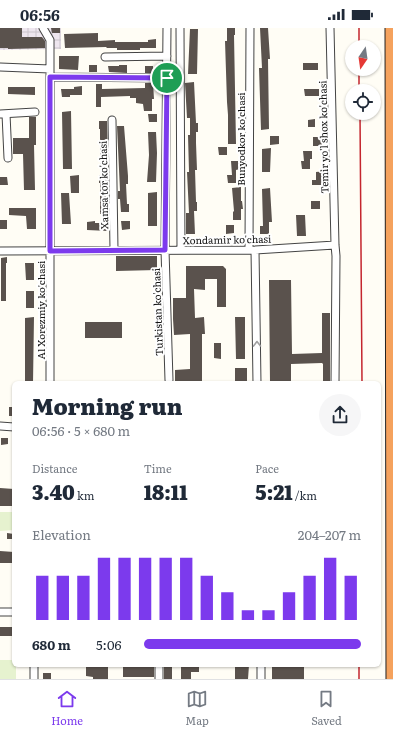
<!DOCTYPE html>
<meta charset="utf-8">
<style>
body{margin:0;font-family:Literata,serif;background:#f6f6f7;color:#1f2937;height:100vh;display:flex;flex-direction:column;font-size:15px;white-space:nowrap}
*{box-sizing:border-box;margin:0}
p{font-size:13px;color:#747a83}
.icon{flex:none;width:22px;height:22px;fill:none;stroke:currentColor;stroke-width:2;stroke-linecap:round;stroke-linejoin:round}
.map{position:relative;flex:1;overflow:hidden}
.sheet{position:absolute;left:12px;top:353px;width:369px;height:286px;display:flex;flex-direction:column;background:#fff;border-radius:6px;box-shadow:0 1px 3px #0004}
.sheet>*{flex:none}
.needle{width:26px;rotate:193deg}
.buttons{position:absolute;left:345px;top:12px;display:grid;gap:8px}
.buttons a{display:grid;place-items:center;width:36px;height:36px;border-radius:50%;background:#fff;box-shadow:0 1px 3px #0004;font-size:20px}
.pin{position:absolute;display:grid;place-items:center;width:34px;height:34px;color:#fff;margin:-17px;border:2px solid #fff;border-radius:50%;box-shadow:0 1px 4px #0007}
.round{display:grid;place-items:center;flex:none;width:42px;height:42px;border-radius:21px;background:#f6f6f7}
.head{display:flex;align-items:center;justify-content:space-between;height:68px;padding:0 20px}
h1{font-size:22px;font-weight:800;line-height:30px}
.metrics{display:grid;grid-template-columns:repeat(3,1fr);gap:6px;height:68px;padding:4px 20px}
.metrics div{display:grid;align-content:center}
.metrics b{font-size:20px;font-weight:800}
.metrics small{font-size:11px;font-weight:400}
.metrics p{font-size:11px}
.chart{height:112px;padding:8px 20px}
.chart p{display:flex;justify-content:space-between}
.chart svg{width:100%;height:72px;margin-top:4px;stroke:#7c3aed;stroke-width:6}
ul{padding:0 20px;list-style:none;font-size:13px}
li{display:grid;grid-template-columns:64px 48px 1fr;align-items:center;height:30px}
li i{height:10px;border-radius:5px;background:#7c3aed}
.status{display:flex;justify-content:space-between;align-items:center;height:28px;padding:0 20px;background:#fff;direction:ltr}
.status svg{height:11px;fill:currentColor}
.dock{display:flex;justify-content:space-around;align-items:center;height:56px;border-top:1px solid #e0e1e3;background:#fff;font-size:11px;color:#747a83}
.dock a{display:grid;justify-items:center;gap:2px}
.dock .on{color:#7c3aed}
.map>svg:first-child{display:block}
.industrial{fill:url(#industrial-grid)}
.pitch{fill:#e6f2cf}
.building{fill:#5a524d}
.lines{fill:none;stroke-linecap:round;stroke-linejoin:round}
.minor-casing{stroke:#444;stroke-width:9}
.highway-casing{stroke:#222;stroke-width:13}
.minor{stroke:#fff;stroke-width:7}
.highway{stroke:#f5a25d;stroke-width:11}
.rail{stroke:#c4262e;stroke-width:1.5}
.oneway{stroke:#a0a0a0}
.route-casing{stroke:#fff;stroke-width:8}
.route{stroke:#7c3aed;stroke-width:5}
.labels{text-anchor:middle;dominant-baseline:central;stroke-width:4;stroke-linejoin:round;paint-order:stroke}
.street-label{font-size:10px;fill:#111;stroke:#fff}
</style>
<div class="status"><b>06:56</b><svg viewBox="0 0 49 12"><path d="M0 12V9h3v3zM5 12V6h3v6zM10 12V3h3v9zM15 12V0h3v12zM26 1h20v11H26zM47 4h2v5h-2z"/></svg></div>
<div class="map">
<svg width="393" height="651" viewBox="0 0 393 651">
<defs>
<pattern id="industrial-grid" width="8" height="8" patternUnits="userSpaceOnUse"><rect width="8" height="8" fill="#eee6ef"/><path d="M0 4h8M4 0v8" fill="none" stroke="#cbc4cc"/></pattern>
</defs>
<rect width="100%" height="100%" fill="#fffdf5"/>
<path class="industrial" d="M0 0H61V21L0 22Z"/>
<path class="pitch" d="M0 484H14V502L0 503Z
M0 632H14V637H16V651H0Z"/>
<path class="building" d="M0 0H22V9H42L45 13V20L8 21V20H0Z
M51 0H60V5H52Z
M227 0H235V7H234L236 116H228V87L227 74 225 13H227Z
M260 0H268L270 31H268L269 101 261 102 259 40H262Z
M190 1H198L197 46H188Z
M98 5V13L115 12V14H148V12L156 11V20H140V22H117V20H107L106 19 65 20 64 6Z
M59 28H79L78 42 59 41Z
M303 35H318V42H303Z
M89 37H97V44H89Z
M119 37H127V45L109 44 108 38H119Z
M145 38H153V45H145Z
M194 54 196 95H198V104H196V115L197 142H195L196 174H197V183H194L195 206H186V185H189L187 144H189L188 107H190V90H187L185 55Z
M145 55H153L154 71H152V83H144L143 76 136 75V70H130V68L101 69V79H96V56H102V61L145 60Z
M82 58V67H70V69H62L61 61H74V59Z
M8 59H35V67L8 66Z
M304 61H319V68H305Z
M71 83 72 141H63L62 84Z
M148 86H157V94H149Z
M29 89H36V117H34L35 162H24L23 126H13V110H29Z
M315 91V99H308V92Z
M99 93H107L108 136H100V101H99Z
M117 98H124L128 148V156H126L127 176H129V184H121L120 171H118V163H120Z
M148 104H156L157 125 156 154H147L149 127Z
M270 108H279V116L270 117Z
M313 109H322V118H313Z
M218 119H227V127H219Z
M271 120 270 144H262V121Z
M303 123H312V131H310V141H302L301 133H304Z
M231 133H240V141L236 142V155H228L227 147H232Z
M325 143V152H328V157H312V152H316V144Z
M79 147V165H71L70 148Z
M99 147H108V186H100V155H99Z
M0 149H7L8 157H0Z
M241 159V173H242L243 181H241V192H233V184L234 183 232 160Z
M270 160 272 194H269V206H260V198H263L262 161Z
M157 164V198H148V165Z
M61 165H69L71 196H62Z
M311 173H320V181H311Z
M9 180H36V201H27L26 188 9 187Z
M296 187H305L306 208H297Z
M0 192H7V201H0Z
M95 193V195H108V203L87 202V194Z
M121 193H130V201L122 202Z
M226 197H234V205L226 206Z
M116 228H157V242L116 243Z
M7 229V235H6V273H1V230Z
M25 235H34V252H26Z
M186 238H223L226 241V279H217V251H205V262L194 261 195 290 204 289 205 306H202V355H175V342L190 341V306L174 307 173 291V270H186Z
M269 252H291L292 326 322 325V285H330V355H323V336L322 335 291 336V355H270Z
M26 263H34V280H26Z
M34 289 33 355H25V290Z
M235 289H245V331H236Z
M85 294H122V310H85Z
M214 315H221V331L214 330Z
M235 340H247V355H235Z
M9 379H14V388H9Z
M1 410H8V416L1 417Z
M0 460 14 461V478H0Z
M7 505 14 506V511H7Z
M0 523 14 524V535H0Z
M0 599H14V608H0Z
M86 637H108V651H93V649L86 648Z
M123 637H154V649H123Z
M164 637H172V651H164Z
M181 637H199V644H191V651H181Z
M235 637H249L248 651H235Z
M272 637H304V651H272Z
M43 645H51V651H43Z"/>
<g class="lines">
<defs>
<path id="minor" d="M43 0 50 12V355
M167 0 165 222 169 352
M180 0 181 222
M330 0 335 217 336 228 335 355
M105 29 167 28
M0 39 50 41
M50 49 167 50
M0 86 35 84
M6 86 8 130
M112 92 114 222
M249 221 250 0
M255 222 257 355
M0 223 255 222 335 217
M0 398 14 399
M0 584H14
M261 637V651
M34 651V637
M159 651V637"/>
<path id="highway" d="M391 0 392 651"/>
</defs>
<use href="#minor" class="minor-casing"/>
<use href="#highway" class="highway-casing"/>
<use href="#minor" class="minor"/>
<use href="#highway" class="highway"/>
<path class="rail" d="M359 0V19
M359 41V63
M360 85 362 355
M359 651V637"/>
</g>
<defs><path id="oneway-chevron" d="M-2-3.5L2.5 0L-2 3.5" fill="none" stroke-width="1.6" stroke-linecap="round" stroke-linejoin="round"/></defs>
<use class="oneway" href="#oneway-chevron" transform="translate(257 316) rotate(-91)"/>
<g class="lines">
<defs>
<path id="route" d="M50 49 167 50 165 222 50 223Z"/>
</defs>
<use href="#route" class="route-casing"/>
<use href="#route" class="route"/>
</g>
<g class="labels">
<g class="street-label">
<text transform="translate(323 109) rotate(-91)">Temir yo'l shox ko'chasi</text>
<text transform="translate(240 111) rotate(-90)">Bunyodkor ko'chasi</text>
<text transform="translate(103 157) rotate(-91)">Xamsa tor ko'chasi</text>
<text transform="translate(227 211) rotate(-1)">Xondamir ko'chasi</text>
<text transform="translate(40 282) rotate(-90)">Al Xorezmiy ko'chasi</text>
<text transform="translate(157 284) rotate(-92)">Turkistan ko'chasi</text>
</g>
</g>
</svg>
<div class="buttons">
<a><svg class="needle" viewBox="-14 -14 28 28"><path d="M0-13l5 13h-10z" fill="#e53935"/><path d="M0 13l5-13h-10z" fill="#747a83"/></svg></a>
<a><svg class="icon" aria-label="locate" viewBox="0 0 24 24"><circle cx="12" cy="12" r="6"/><path d="M12 2v4M12 18v4M2 12h4M18 12h4"/></svg></a>
</div>
<div class="pin" style="left:167px;top:50px;background:#1e9e55"><svg class="icon" aria-label="arrive" viewBox="0 0 24 24"><path d="M6 21V4h12l-3 4 3 4H6"/></svg></div>
<section class="sheet">
<div class="head"><div><h1>Morning run</h1><p>06:56 · 5 × 680 m</p></div><a class="round"><svg class="icon" aria-label="share" viewBox="0 0 24 24"><path d="M12 15V3M7 8l5-5 5 5M5 13v7h14v-7"/></svg></a></div>
<div class="metrics">
<div><p>Distance</p><b>3.40<small> km</small></b></div>
<div><p>Time</p><b>18:11</b></div>
<div><p>Pace</p><b>5:21<small> /km</small></b></div>
</div>
<div class="chart"><p><span>Elevation</span>204–207 m</p>
<svg viewBox="0 0 160 44" preserveAspectRatio="none"><path d="M5 44V17M15 44V17M25 44V17M35 44V6M45 44V6M55 44V6M65 44V6M75 44V6M85 44V17M95 44V27M105 44V38M115 44V38M125 44V27M135 44V17M145 44V6M155 44V17"/></svg>
</div>
<ul>
<li><b>680 m</b>5:06<i style="width:100%"></i></li>
</ul>
</section>
</div>
<nav class="dock">
<a class="on"><svg class="icon" aria-label="home" viewBox="0 0 24 24"><path d="M3 11l9-7 9 7M6 9v11h12V9"/></svg>Home</a>
<a><svg class="icon" aria-label="map" viewBox="0 0 24 24"><path d="M3 6l6-2 6 2 6-2v14l-6 2-6-2-6 2zM9 4v14M15 6v14"/></svg>Map</a>
<a><svg class="icon" aria-label="saved" viewBox="0 0 24 24"><path d="M7 4h10v16l-5-4-5 4z"/></svg>Saved</a>
</nav>
